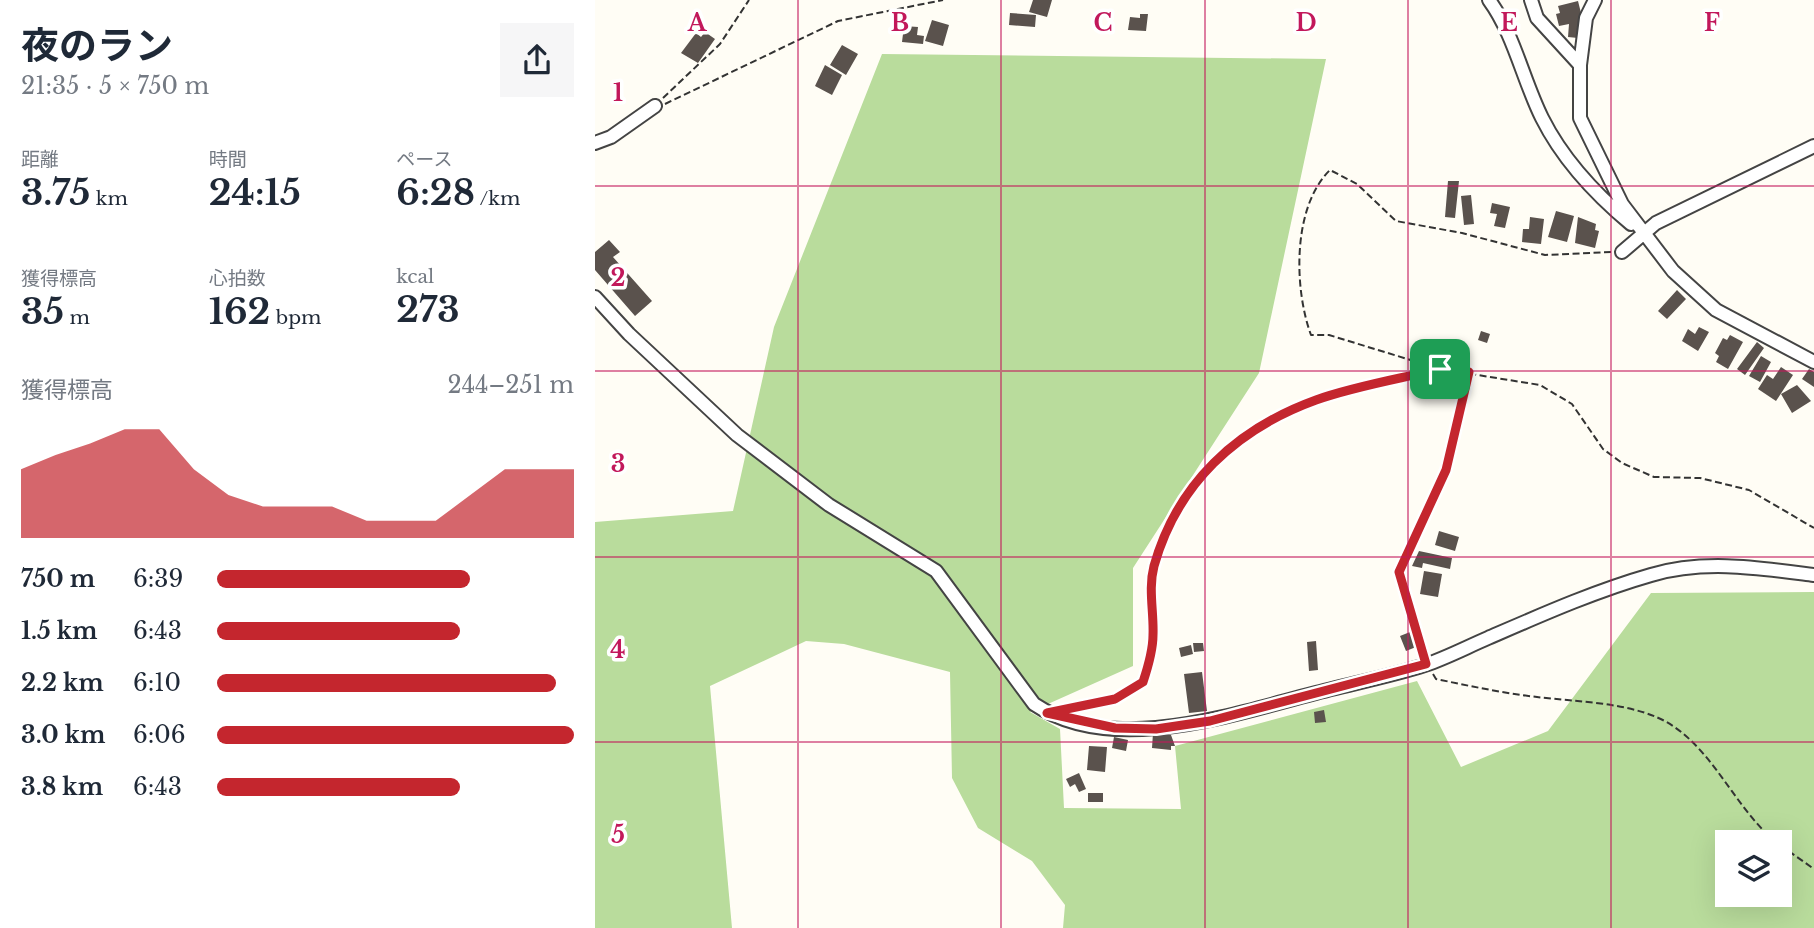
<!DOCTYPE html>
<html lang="ja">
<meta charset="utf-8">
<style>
body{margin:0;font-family:"Libre Baskerville","Noto Sans JP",serif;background:#f6f6f7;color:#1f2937;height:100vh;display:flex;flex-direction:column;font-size:26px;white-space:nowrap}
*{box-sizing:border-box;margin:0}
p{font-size:23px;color:#747a83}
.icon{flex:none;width:38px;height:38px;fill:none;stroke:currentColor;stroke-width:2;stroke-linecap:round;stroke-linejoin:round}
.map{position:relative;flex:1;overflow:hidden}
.side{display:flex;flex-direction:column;background:#fff;width:595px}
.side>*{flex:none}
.controls{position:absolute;left:1120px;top:830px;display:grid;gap:14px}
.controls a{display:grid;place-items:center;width:77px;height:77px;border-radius:0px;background:#fff;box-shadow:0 7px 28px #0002;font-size:35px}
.pin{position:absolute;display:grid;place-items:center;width:60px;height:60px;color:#fff;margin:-30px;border-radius:14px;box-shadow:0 4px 10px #0006}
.round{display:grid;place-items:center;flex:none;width:74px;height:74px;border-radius:0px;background:#f6f6f7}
.summary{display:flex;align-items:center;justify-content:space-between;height:119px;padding:0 21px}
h1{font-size:38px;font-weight:700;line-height:52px}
.metrics{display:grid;grid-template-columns:repeat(3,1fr);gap:10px;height:119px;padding:7px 21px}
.metrics div{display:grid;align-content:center}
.metrics b{font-size:35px;font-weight:700}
.metrics small{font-size:19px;font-weight:400}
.metrics p{font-size:19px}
.chart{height:196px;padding:14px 21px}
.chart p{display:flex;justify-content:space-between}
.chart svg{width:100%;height:126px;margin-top:7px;fill:#c4262e;opacity:.7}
ul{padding:0 21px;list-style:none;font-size:23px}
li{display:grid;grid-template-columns:112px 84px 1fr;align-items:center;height:52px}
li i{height:18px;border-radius:9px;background:#c4262e}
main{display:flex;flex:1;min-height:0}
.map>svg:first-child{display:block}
.forest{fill:#b9dc9c;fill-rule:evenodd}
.building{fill:#5a524d}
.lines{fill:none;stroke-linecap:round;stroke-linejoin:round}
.minor-casing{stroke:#444;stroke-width:16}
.path{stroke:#333;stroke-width:2;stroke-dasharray:7 3.5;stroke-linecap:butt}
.minor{stroke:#fff;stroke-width:12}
.route-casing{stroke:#fff;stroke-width:14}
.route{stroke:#c4262e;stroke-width:9}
.grid{fill:none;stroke:#c2185b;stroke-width:2;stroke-opacity:0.55}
.grid-label{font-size:23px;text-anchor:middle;font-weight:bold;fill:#c2185b;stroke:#fff;stroke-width:7;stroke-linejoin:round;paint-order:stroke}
</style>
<main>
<section class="side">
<div class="summary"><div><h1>夜のラン</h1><p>21:35 · 5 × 750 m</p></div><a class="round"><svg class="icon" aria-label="share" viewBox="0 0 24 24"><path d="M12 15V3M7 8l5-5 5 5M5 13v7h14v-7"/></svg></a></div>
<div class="metrics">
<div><p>距離</p><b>3.75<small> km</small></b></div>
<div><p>時間</p><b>24:15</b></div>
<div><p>ペース</p><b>6:28<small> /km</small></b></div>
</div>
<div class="metrics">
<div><p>獲得標高</p><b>35<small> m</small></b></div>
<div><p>心拍数</p><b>162<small> bpm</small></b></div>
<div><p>kcal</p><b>273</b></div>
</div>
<div class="chart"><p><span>獲得標高</span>244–251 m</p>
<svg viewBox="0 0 160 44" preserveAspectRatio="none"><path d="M0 44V20L10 15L20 11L30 6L40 6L50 20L60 29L70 33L80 33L90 33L100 38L110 38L120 38L130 29L140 20L150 20L160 20V44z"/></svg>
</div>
<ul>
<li><b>750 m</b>6:39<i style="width:71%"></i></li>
<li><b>1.5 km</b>6:43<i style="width:68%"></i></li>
<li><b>2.2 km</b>6:10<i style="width:95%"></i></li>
<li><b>3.0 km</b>6:06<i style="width:100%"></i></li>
<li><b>3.8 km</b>6:43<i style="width:68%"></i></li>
</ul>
</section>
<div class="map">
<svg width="1219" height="928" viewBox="0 0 1219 928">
<rect width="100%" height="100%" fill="#fffdf5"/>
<path class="forest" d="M287 54 731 59 664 373 538 568V666L435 712 465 729 469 808 586 809 580 746 822 681 866 767 953 731 1056 593 1219 592V928H468L470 905 437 861 383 828 357 778 355 672 249 644 211 641 115 686 137 928H0V522L138 511 179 327ZM1132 842H1185V894H1132Z"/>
<path class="building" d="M438 0H457L452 17 434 12Z
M983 1 987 17 984 19 983 38 973 37 974 24 964 26 961 14 965 13 963 6Z
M415 13 441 15 440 27 414 25Z
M545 14H553L551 31 533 30 535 17 545 18Z
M337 20 354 25 348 46 330 41Z
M309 26 323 27 322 35 329 36 328 44 307 42Z
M110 32 120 39 103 63 86 53 101 33 106 37Z
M247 45 263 54 251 75 235 65Z
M230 65 247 75 237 95 220 86Z
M853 181H864L860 218 850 217Z
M876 195 879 224 869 225 866 196Z
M897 203 915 207 910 228 899 226 902 214 895 213Z
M961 211 979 216 972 242 953 237Z
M935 217 949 219 946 244 927 242 928 229H934Z
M983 217 1001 224 1000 230 1004 231 1000 248 980 243Z
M14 240 25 252 18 257 57 301 40 316 0 270V252Z
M1082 290 1091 299 1072 319 1063 311Z
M1104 327 1114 332 1103 351 1087 341 1093 329 1100 334Z
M886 331 895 334 892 343 883 340Z
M1135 335 1148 342 1133 369 1121 362 1124 356 1120 353 1128 338 1132 340Z
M1162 342 1169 348 1150 375 1142 369Z
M1166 356 1176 362 1165 382 1154 376Z
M1186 367 1198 375 1181 401 1163 389 1172 375 1178 379Z
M1214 369 1219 372V387L1207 379Z
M1202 385 1216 401 1197 413 1186 394Z
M844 531 864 537 860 551 840 545Z
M824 551 857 558 855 569 828 563 827 568 817 566Z
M829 571 847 574 843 597 825 594Z
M815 632 821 647 811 651 805 636Z
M721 641 723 670 714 671 712 642Z
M598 643H608L609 651 599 652Z
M596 645 598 654 586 657 584 648Z
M607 672 612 711 594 713 589 674Z
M729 710 731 722 720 723 719 712Z
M558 733 576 735 580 746H576V750L557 748Z
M519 737 533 740 531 751 517 748Z
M494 746 512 747 510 772 492 770Z
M484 773 491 789 484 792 480 784 475 787 471 779Z
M493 793H508V802H493Z"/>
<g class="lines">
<defs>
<path id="minor" d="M894 0C919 34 928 80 947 118 968 160 1000 194 1036 224
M936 0 942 18 985 65
M1000 0 991 18 985 65V118L1027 204 1078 271 1121 310 1219 362
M0 143 16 137 60 106
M1027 252 1061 223 1219 146
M0 297 34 334 142 435 234 505 341 571 439 704C516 756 636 715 717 694 754 684 793 677 830 665 851 658 872 647 893 638 946 615 1000 591 1056 575 1109 559 1165 568 1219 575"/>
</defs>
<use href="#minor" class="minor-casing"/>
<path class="path" d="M68 98 125 44 154 0
M70 104 243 21 348 0
M1016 252 950 255 867 233 801 221 762 184 735 170C697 207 699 289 716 335H734L845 369 945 385 977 404 1008 449 1027 463 1059 477 1105 478 1154 490 1219 528
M828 654 804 572 851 470 875 372
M838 674 841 679C875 686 907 693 942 697 982 702 1043 702 1078 726 1121 755 1141 809 1181 842
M476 708 520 699 548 682C553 667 558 652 558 635 559 612 553 589 559 566 581 485 642 429 720 401 759 386 804 380 844 369
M1185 845 1219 869"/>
<use href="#minor" class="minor"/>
</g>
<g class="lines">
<defs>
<path id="route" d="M845 369 874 372 851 470 804 572 831 664 615 721 561 729 520 728 452 713 520 699 548 682C553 667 558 651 558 635 559 612 553 589 559 566 582 484 641 429 721 400 760 386 804 379 845 369Z"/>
</defs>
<use href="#route" class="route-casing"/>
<use href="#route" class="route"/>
</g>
<path class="grid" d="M203 0V928M406 0V928M610 0V928M813 0V928M1016 0V928M0 186H1219M0 371H1219M0 557H1219M0 742H1219"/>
<g class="grid-label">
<text x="102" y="31">A</text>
<text x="305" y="31">B</text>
<text x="508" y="31">C</text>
<text x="711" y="31">D</text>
<text x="914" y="31">E</text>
<text x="1117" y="31">F</text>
<text x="23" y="101">1</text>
<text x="23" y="286">2</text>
<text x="23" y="472">3</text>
<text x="23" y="658">4</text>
<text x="23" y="843">5</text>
</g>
</svg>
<div class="controls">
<a><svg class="icon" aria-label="layers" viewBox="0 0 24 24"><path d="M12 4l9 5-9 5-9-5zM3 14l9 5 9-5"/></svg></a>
</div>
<div class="pin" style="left:845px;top:369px;background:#1e9e55"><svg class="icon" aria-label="arrive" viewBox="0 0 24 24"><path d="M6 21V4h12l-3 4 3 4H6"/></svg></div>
</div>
</main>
